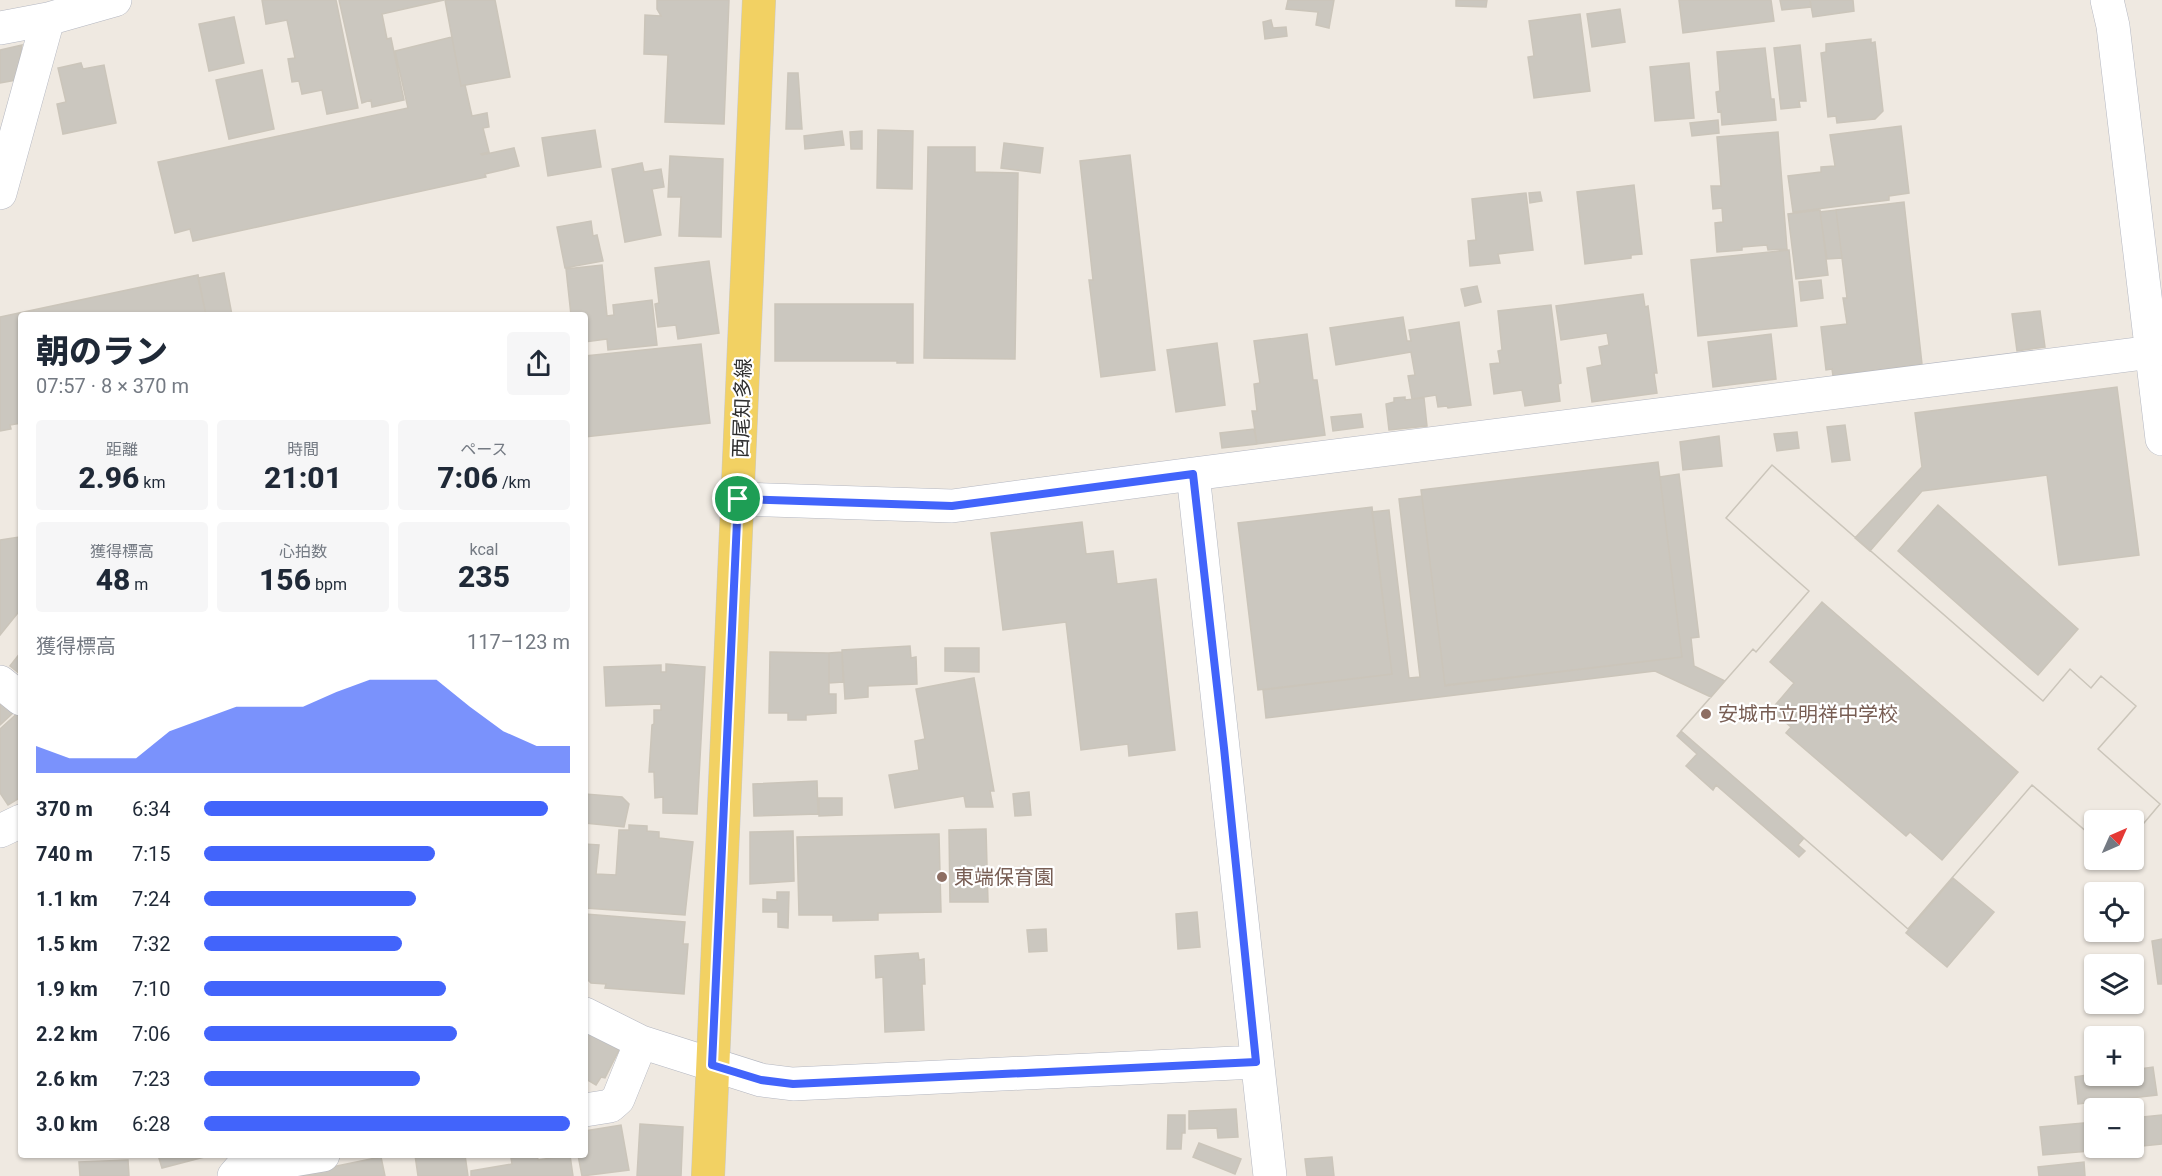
<!DOCTYPE html>
<html lang="ja">
<meta charset="utf-8">
<style>
body{margin:0;font-family:Roboto,"Noto Sans JP",sans-serif;background:#f6f6f7;color:#1f2937;height:100vh;display:flex;flex-direction:column;font-size:22px;white-space:nowrap}
*{box-sizing:border-box;margin:0}
p{font-size:20px;color:#747a83}
.icon{flex:none;width:33px;height:33px;fill:none;stroke:currentColor;stroke-width:2;stroke-linecap:round;stroke-linejoin:round}
.map{position:relative;flex:1;overflow:hidden}
.panel{position:absolute;left:18px;top:312px;width:570px;height:846px;display:flex;flex-direction:column;background:#fff;border-radius:6px;box-shadow:0 2px 4px #0004}
.panel>*{flex:none}
.needle{width:39px;rotate:45deg}
.controls{position:absolute;left:2084px;top:810px;display:grid;gap:12px}
.controls a{display:grid;place-items:center;width:60px;height:60px;border-radius:6px;background:#fff;box-shadow:0 2px 4px #0004;font-size:30px}
.pin{position:absolute;display:grid;place-items:center;width:51px;height:51px;color:#fff;margin:-26px;border:3px solid #fff;border-radius:50%;box-shadow:0 2px 6px #0007}
.round{display:grid;place-items:center;flex:none;width:63px;height:63px;border-radius:6px;background:#f6f6f7}
.summary{display:flex;align-items:center;justify-content:space-between;height:102px;padding:0 18px}
h1{font-size:33px;font-weight:800;line-height:45px}
.metrics{display:grid;grid-template-columns:repeat(3,1fr);gap:9px;height:102px;padding:6px 18px}
.metrics div{display:grid;align-content:center;border-radius:6px;background:#f6f6f7;text-align:center}
.metrics b{font-size:30px;font-weight:800}
.metrics small{font-size:16px;font-weight:400}
.metrics p{font-size:16px}
.chart{height:168px;padding:12px 18px}
.chart p{display:flex;justify-content:space-between}
.chart svg{width:100%;height:108px;margin-top:6px;fill:#4264fb;opacity:.7}
ul{padding:0 18px;list-style:none;font-size:20px}
li{display:grid;grid-template-columns:96px 72px 1fr;align-items:center;height:45px}
li i{height:15px;border-radius:8px;background:#4264fb}
.map>svg:first-child{display:block}
.building{fill:#cbc7bf;stroke:#cbc5ba;stroke-width:1.5;fill-rule:evenodd}
.lines{fill:none;stroke-linecap:round;stroke-linejoin:round}
.minor-casing{stroke:#b4b7c1;stroke-width:34}
.primary-casing{stroke:#c9c9c9;stroke-width:34}
.minor{stroke:#fff;stroke-width:33}
.primary{stroke:#f2d163;stroke-width:33}
.route-casing{stroke:#fff;stroke-width:12}
.route{stroke:#4264fb;stroke-width:8}
.education-dot{fill:#8d6e63;stroke:#fff;stroke-width:2}
.labels{text-anchor:middle;dominant-baseline:central;stroke-width:4.5;stroke-linejoin:round;paint-order:stroke}
.street-label{font-size:20px;fill:#2e2e2e;stroke:#fff}
.education-label{font-size:20px;fill:#785e54;stroke:#fff;text-anchor:start}
</style>
<div class="map">
<svg width="2162" height="1176" viewBox="0 0 2162 1176">
<rect width="100%" height="100%" fill="#efe9e1"/>
<path class="building" d="M262 0H336L358 108 327 114 322 90 302 94 299 81 292 82 288 59 295 58 287 20 266 24Z
M339 0H444L382 14 387 39 391 38 404 100 372 107 371 100 362 103Z
M445 0H495L510 77 461 86Z
M657 0H729L724 124 665 122 668 55 644 54 645 15 661 16 657 9Z
M1288 0H1334L1329 28 1316 25 1318 12 1286 9Z
M1456 0H1487L1486 7 1456 6Z
M1679 0H1771L1774 21 1683 33Z
M1780 0H1810L1811 7 1782 10Z
M1810 0H1853L1854 11 1813 17Z
M1620 9 1625 42 1592 47 1587 14Z
M1580 14 1590 91 1534 98 1528 57 1534 56 1529 21Z
M234 17 244 63 209 71 199 24Z
M1271 20 1273 28 1286 27 1287 36 1265 39 1263 22Z
M452 37 461 86 465 85 472 116 487 113 489 127 483 128 489 152 481 154 482 155 514 148 519 166 485 174 486 177 193 241 190 229 175 233 158 162 408 108 395 51Z
M1871 39V43L1875 42 1883 111 1875 119 1837 123 1836 116 1828 117 1821 53 1826 52V44Z
M22 45 16 80 0 83V50Z
M1800 45 1806 101H1799L1800 107 1781 109 1774 48Z
M1765 48 1771 99H1774L1776 120 1722 125 1721 111 1718 112 1716 92 1720 91 1717 52Z
M81 63 83 69 104 65 116 123 63 134 57 104 66 102 58 68Z
M1689 63 1694 118 1655 121 1650 67Z
M262 70 274 129 229 139 216 80Z
M788 73H798L802 129H786Z
M1718 120 1719 133 1692 136 1690 123Z
M1901 126 1909 193 1889 196V200L1793 212 1788 176 1821 172V167L1835 166 1830 135Z
M595 130 601 167 548 176 542 138Z
M878 130 913 131 912 189 877 188Z
M842 131 844 145 805 149 804 136Z
M862 131V149H851L850 132Z
M1778 132 1787 249 1768 250 1767 245 1742 247V250L1717 252 1715 223 1723 222 1722 208 1713 209 1711 186H1721L1717 137Z
M1004 143 1043 148 1040 173 1001 168Z
M928 147H975V172L1018 173 1015 359 924 358Z
M1130 155 1155 370 1101 377 1089 280H1093L1080 161Z
M670 156 723 159 721 237 679 236 681 197H668Z
M642 163 644 172 661 169 664 187 652 189 661 235 625 242 612 169Z
M1634 185 1642 254 1631 255V258L1585 264 1577 192Z
M1540 192 1542 201 1530 203 1529 193Z
M1526 193 1533 250 1498 254 1500 263 1470 266 1468 241 1476 240 1472 199Z
M1904 202 1922 364 1833 376 1832 369 1826 370 1821 327 1847 324 1843 298H1847L1836 210Z
M1820 210 1828 275 1796 279 1788 214Z
M1836 210 1842 258 1827 259 1820 212Z
M591 221 593 236 597 235 603 261 565 268 557 227Z
M1789 250 1797 326 1698 336 1691 260Z
M709 261 719 333 678 339 676 325 658 327 655 304 659 303 655 268Z
M602 265 607 316 614 315 613 305 652 300 657 345 608 350 607 339 585 342V315H571L566 269Z
M224 273 232 315H206L198 278Z
M198 275 206 315H21V423L10 425 11 429 0 431V317Z
M1821 280 1823 298 1801 301 1799 282Z
M1477 286 1481 302 1465 306 1461 289Z
M1643 294 1645 307 1648 306 1657 373H1654L1657 393 1592 402 1587 368 1602 365 1599 347 1609 345 1607 333 1561 340 1556 306Z
M775 304H913V363H897V361H775Z
M1551 305 1561 383 1558 384 1560 401 1525 406 1522 390 1494 394 1490 364 1500 363 1498 351 1502 350 1498 311Z
M2040 311 2045 347 2017 351 2012 314Z
M1403 317 1407 341H1411L1409 330 1459 322 1471 405 1448 408 1447 406 1438 407 1436 395 1412 399 1408 376 1415 375 1411 352 1336 365 1330 328Z
M1307 334 1313 380H1317L1325 435 1257 444 1252 411H1257L1254 384 1260 383 1254 341Z
M1771 334 1776 379 1713 387 1708 342Z
M1217 343 1225 405 1176 412 1167 350Z
M701 344 710 423 585 437V356Z
M2117 387 2139 555 2059 565 2047 475 1922 491 1870 551 1855 538 1922 467 1915 413Z
M1405 397V400L1424 398 1427 426 1389 430 1386 404 1394 402V398Z
M1361 414 1363 427 1333 431 1331 417Z
M1845 425 1850 460 1832 462 1827 427Z
M1254 429 1257 444 1222 448 1220 433Z
M1797 432 1799 448 1777 451 1774 434Z
M1719 436 1722 466 1683 470 1680 442Z
M1658 462 1682 657 1445 685 1421 490Z
M1772 465 2043 701 2070 669 2091 688 2101 676 2136 706 2098 749 2160 804 2133 836V820H2094V838L2032 785 1908 929 1681 731 1753 649 1756 652 1809 591 1726 518ZM1822 602 2018 772 1942 860 1910 832 1906 836 1786 733 1791 727 1771 710 1794 683 1770 662Z
M1772 465 2043 701 2070 669 2091 688 2101 676 2136 706 2098 749 2160 804 2133 836V820H2094V838L2032 785 1908 929 1681 731 1753 649 1756 652 1809 591 1726 518Z
M1679 474 1699 637 1691 638 1694 666 1725 681 1711 697 1655 671 1266 718 1263 690 1392 674 1372 512 1389 510 1409 678 1420 677 1399 499 1422 496 1445 686 1682 657 1660 477Z
M1938 505 2078 629 2038 675 1898 551Z
M1372 507 1392 674 1258 690 1238 523Z
M1082 522 1086 554 1113 551 1117 584 1156 579 1175 750 1129 756 1128 744 1081 750 1066 622 1003 630 991 533Z
M19 537 21 546V609L0 635V540Z
M910 646 911 658 916 657 917 684 868 686V697L845 699 842 650Z
M945 648H979V672L945 671Z
M21 652V675L10 666Z
M770 652 829 653V694H836V713L806 715V720H788V713H769Z
M842 652 843 682 829 683V653Z
M666 664 705 667 697 814 663 813V797L655 798 654 772H649L652 725 654 724V710H661V704L606 706 604 667 661 665V672H666Z
M974 678 994 791H990L993 807H966L964 796 895 808 889 775 919 770 915 741 925 739 916 689Z
M0 699 13 713 0 725Z
M20 711 21 797 8 805 0 793V729Z
M1681 731 1804 838 1798 845 1805 851 1799 857 1716 785 1713 790 1686 766 1697 754 1677 736Z
M817 781 818 814 754 816 753 784Z
M1029 792 1031 815 1015 816 1013 794Z
M585 794 622 797 629 804 624 827 585 823Z
M819 798H842V815L819 816Z
M629 825 647 826V831L659 832V838L693 842 685 915 585 908V844L599 845 596 874 616 875 619 830H629Z
M986 829 988 902H950L949 830Z
M793 831 794 881 750 884V832Z
M939 834 941 912 878 913V920L833 921V915H799L797 837Z
M1953 878 1994 912 1947 967 1906 933Z
M777 892H789L788 928 778 927V912H763V899L777 900Z
M1197 912 1200 947 1178 949 1176 914Z
M585 914 685 922 683 944H688L684 994 605 988 606 984 591 983 585 977Z
M1046 929 1047 951 1029 952 1027 930Z
M2162 939V984H2158L2152 941Z
M918 953 919 960 924 959 925 984H922L924 1030 885 1032 883 977 876 978 875 956Z
M585 1030 616 1045 615 1048 619 1050 605 1078 601 1077 596 1085 586 1079 585 1081Z
M2153 1067 2157 1095 2078 1104 2075 1077 2094 1074 2133 1076V1070Z
M1236 1109 1238 1137 1218 1138 1217 1128 1189 1129V1111Z
M1168 1115H1185V1133H1182L1181 1149H1167Z
M2162 1115V1144L2133 1147V1118Z
M2094 1122V1148H2126L2043 1155 2040 1127Z
M640 1124 683 1127 681 1176H637Z
M621 1125 629 1170 582 1176 578 1155H585V1131Z
M1199 1143 1241 1159 1235 1174 1193 1157Z
M158 1155H212L162 1168Z
M415 1155H465L468 1176H418Z
M537 1155 538 1160 570 1155 573 1176H471V1171L512 1164 511 1158Z
M381 1157 385 1176H256L322 1169Z
M1332 1157 1334 1176H1307L1305 1159Z
M128 1160 129 1176H80L79 1162Z
M2084 1162 2085 1176H2039L2038 1167Z"/>
<g class="lines">
<defs>
<path id="minor" d="M2107 0 2113 26 2162 439
M0 28 48 19 115 0
M0 193 48 19
M738 499 952 506 1193 474
M0 682 21 699
M0 831 21 821
M585 1014 641 1042 761 1080 793 1084 1256 1062
M585 1110 610 1106 618 1099 641 1042
M234 1176 240 1169 323 1155
M1270 1176 1193 474 2152 352"/>
<path id="primary" d="M708 1176 759 0"/>
</defs>
<use href="#minor" class="minor-casing"/>
<use href="#primary" class="primary-casing"/>
<use href="#minor" class="minor"/>
<use href="#primary" class="primary"/>
</g>
<g class="lines">
<defs>
<path id="route" d="M1193 474 1224 748 1256 1062 793 1084 761 1080 712 1065 738 499 952 506Z"/>
</defs>
<use href="#route" class="route-casing"/>
<use href="#route" class="route"/>
</g>
<g class="education-dot">
<circle cx="1706" cy="714" r="6"/>
<circle cx="942" cy="877" r="6"/>
</g>
<g class="labels">
<g class="street-label">
<text transform="translate(742 408) rotate(-88)">西尾知多線</text>
</g>
<g class="education-label">
<text x="1718" y="714">安城市立明祥中学校</text>
<text x="954" y="877">東端保育園</text>
</g>
</g>
</svg>
<div class="controls">
<a><svg class="needle" viewBox="-14 -14 28 28"><path d="M0-13l5 13h-10z" fill="#e53935"/><path d="M0 13l5-13h-10z" fill="#747a83"/></svg></a>
<a><svg class="icon" aria-label="locate" viewBox="0 0 24 24"><circle cx="12" cy="12" r="6"/><path d="M12 2v4M12 18v4M2 12h4M18 12h4"/></svg></a>
<a><svg class="icon" aria-label="layers" viewBox="0 0 24 24"><path d="M12 4l9 5-9 5-9-5zM3 14l9 5 9-5"/></svg></a>
<a>+</a>
<a>−</a>
</div>
<div class="pin" style="left:738px;top:499px;background:#1e9e55"><svg class="icon" aria-label="arrive" viewBox="0 0 24 24"><path d="M6 21V4h12l-3 4 3 4H6"/></svg></div>
<section class="panel">
<div class="summary"><div><h1>朝のラン</h1><p>07:57 · 8 × 370 m</p></div><a class="round"><svg class="icon" aria-label="share" viewBox="0 0 24 24"><path d="M12 15V3M7 8l5-5 5 5M5 13v7h14v-7"/></svg></a></div>
<div class="metrics">
<div><p>距離</p><b>2.96<small> km</small></b></div>
<div><p>時間</p><b>21:01</b></div>
<div><p>ペース</p><b>7:06<small> /km</small></b></div>
</div>
<div class="metrics">
<div><p>獲得標高</p><b>48<small> m</small></b></div>
<div><p>心拍数</p><b>156<small> bpm</small></b></div>
<div><p>kcal</p><b>235</b></div>
</div>
<div class="chart"><p><span>獲得標高</span>117–123 m</p>
<svg viewBox="0 0 160 44" preserveAspectRatio="none"><path d="M0 44V33L10 38L20 38L30 38L40 27L50 22L60 17L70 17L80 17L90 11L100 6L110 6L120 6L130 17L140 27L150 33L160 33V44z"/></svg>
</div>
<ul>
<li><b>370 m</b>6:34<i style="width:94%"></i></li>
<li><b>740 m</b>7:15<i style="width:63%"></i></li>
<li><b>1.1 km</b>7:24<i style="width:58%"></i></li>
<li><b>1.5 km</b>7:32<i style="width:54%"></i></li>
<li><b>1.9 km</b>7:10<i style="width:66%"></i></li>
<li><b>2.2 km</b>7:06<i style="width:69%"></i></li>
<li><b>2.6 km</b>7:23<i style="width:59%"></i></li>
<li><b>3.0 km</b>6:28<i style="width:100%"></i></li>
</ul>
</section>
</div>
